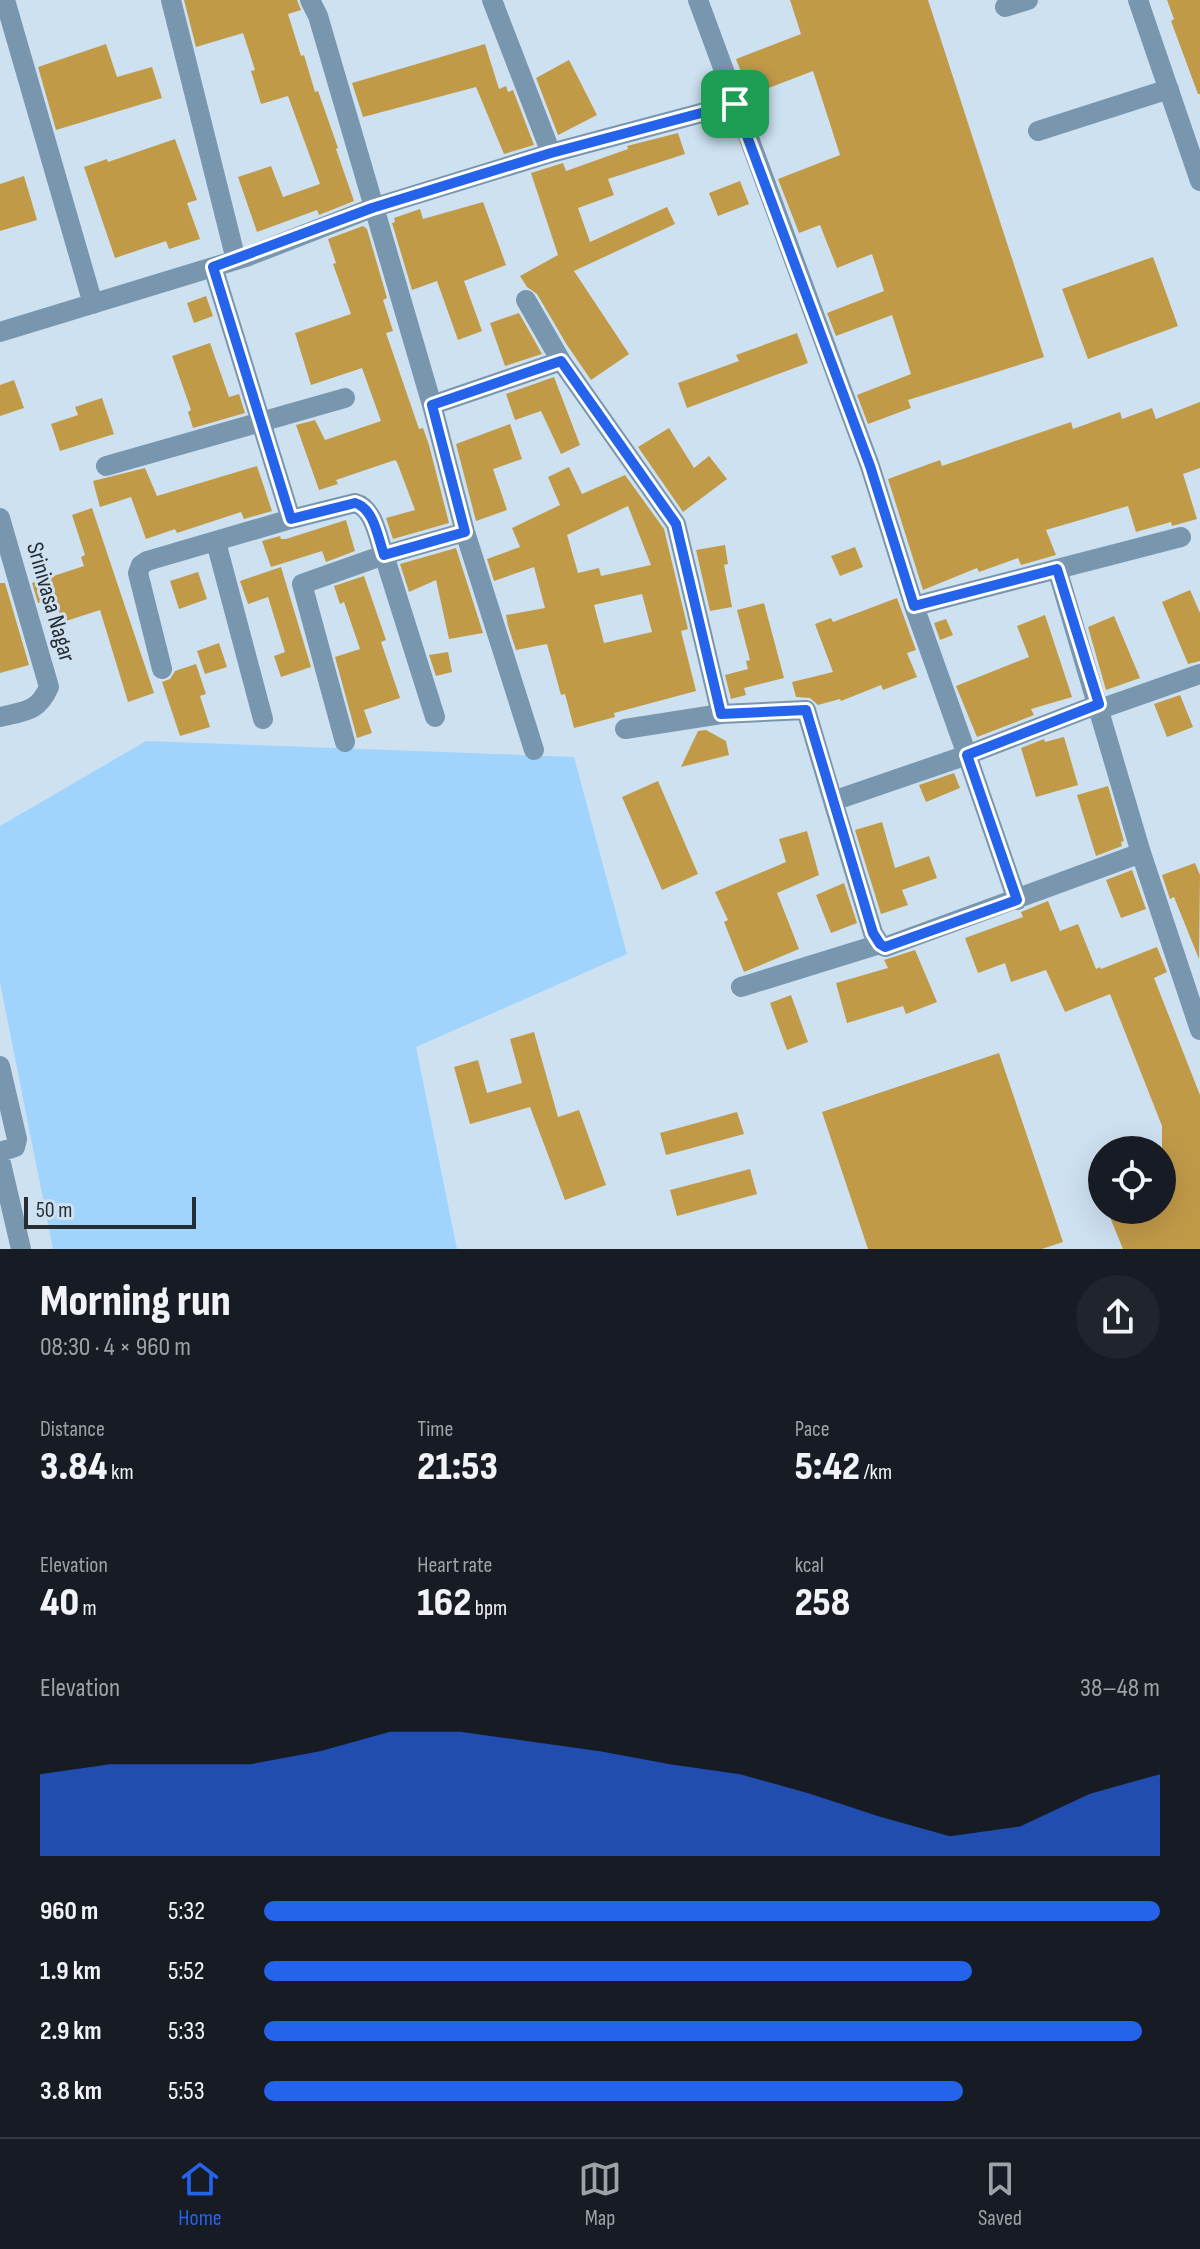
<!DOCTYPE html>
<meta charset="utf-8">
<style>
body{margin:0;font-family:"Sofia Sans Condensed",sans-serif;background:#20242c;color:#f1f3f6;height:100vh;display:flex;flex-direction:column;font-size:30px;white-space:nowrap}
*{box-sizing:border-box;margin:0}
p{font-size:26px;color:#9ea1a6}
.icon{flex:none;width:44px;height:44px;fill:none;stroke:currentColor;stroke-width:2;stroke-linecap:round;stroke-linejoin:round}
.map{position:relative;height:1249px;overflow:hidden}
.details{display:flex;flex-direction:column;background:#171b24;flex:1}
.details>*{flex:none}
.fabs{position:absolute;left:1088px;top:1136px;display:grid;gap:16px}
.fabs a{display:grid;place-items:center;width:88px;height:88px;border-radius:50%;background:#171b24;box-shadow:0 8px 32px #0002;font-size:40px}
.scale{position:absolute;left:24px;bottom:20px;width:172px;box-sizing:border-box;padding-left:8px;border:4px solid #262e34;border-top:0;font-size:22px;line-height:28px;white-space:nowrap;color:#262e34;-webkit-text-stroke:6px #cee1f1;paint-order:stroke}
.pin{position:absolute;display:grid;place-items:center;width:68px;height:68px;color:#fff;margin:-34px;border-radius:16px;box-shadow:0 4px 12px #0006}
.round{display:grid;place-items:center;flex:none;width:84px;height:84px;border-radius:42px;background:#20242c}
.head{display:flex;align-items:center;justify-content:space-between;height:136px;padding:0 40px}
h1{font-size:44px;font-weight:800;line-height:60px}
.stats{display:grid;grid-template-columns:repeat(3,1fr);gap:12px;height:136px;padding:8px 40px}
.stats div{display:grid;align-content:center}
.stats b{font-size:40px;font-weight:800}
.stats small{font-size:22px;font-weight:400}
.stats p{font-size:22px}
.chart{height:224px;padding:16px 40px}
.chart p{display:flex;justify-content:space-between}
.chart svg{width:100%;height:144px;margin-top:8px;fill:#2563eb;opacity:.7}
ul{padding:0 40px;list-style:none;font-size:26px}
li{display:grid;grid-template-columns:128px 96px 1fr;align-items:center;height:60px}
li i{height:20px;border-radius:10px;background:#2563eb}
.tabs{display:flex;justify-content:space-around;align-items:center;height:112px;border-top:2px solid #363941;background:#171b24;font-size:22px;color:#9ea1a6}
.tabs a{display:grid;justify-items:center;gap:4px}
.tabs .current{color:#2563eb}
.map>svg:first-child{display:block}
.green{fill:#a1d4fd}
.building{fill:#c19a48;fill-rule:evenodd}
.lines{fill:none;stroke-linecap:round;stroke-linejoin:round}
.street{stroke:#7897af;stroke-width:20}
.route-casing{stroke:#fff;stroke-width:16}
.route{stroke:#2563eb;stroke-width:10}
.labels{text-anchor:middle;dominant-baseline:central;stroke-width:6;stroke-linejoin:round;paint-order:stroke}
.street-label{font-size:24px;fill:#262e34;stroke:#cee1f1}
</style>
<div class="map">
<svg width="1200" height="1249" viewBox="0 0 1200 1249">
<rect width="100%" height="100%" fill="#cee1f1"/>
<path class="green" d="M146 741 574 757 627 954 416 1047 457 1249H53L0 983V826Z"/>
<path class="building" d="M184 0H297L301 10 288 14 301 56 304 55 315 92 318 91 338 148 336 149 354 201 319 215 317 210 257 232 238 177 271 166 283 197 320 184 288 96 261 104 251 71 255 70 243 33 196 47Z
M790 0H928L1044 357 908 400 911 408 868 424 857 395 911 374 892 315 836 336 827 313 884 291 872 254 837 268 820 225 799 233 778 179 840 155 813 71 750 95 736 59 801 34Z
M1167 0H1200V94H1198L1171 21 1174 19Z
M106 44 117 77 152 67 162 98 56 130 38 67Z
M485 44 499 89 506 86 508 92 513 90 534 145 504 154 476 87 363 117 352 83Z
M569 60 597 115 558 135 536 78Z
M678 133 685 154 608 179 614 195 578 208 590 242 667 207 675 224 574 271 629 354 591 380 567 345 537 294 527 287 520 276 558 255 531 173 563 163 566 171 628 149 627 146Z
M175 139 197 200 187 203 200 239 169 249 166 241 115 258 84 167 107 159 108 162Z
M24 176 37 220 0 231V184Z
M740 181 749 204 718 216 709 193Z
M483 202 506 265 464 281 482 331 458 340 437 281 412 290 392 223 395 222 394 218 420 209 423 219Z
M363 226 367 229 387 298 383 300 393 331 386 333 419 429 423 428 429 445 449 523 393 539 386 518 415 510 397 462 395 460 336 480 338 484 319 490 296 425 315 420 325 440 381 421 362 368 311 385 295 333 351 314 333 264 336 263 328 239Z
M1153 257 1178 326 1088 359 1062 289Z
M206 296 213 316 194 323 187 303Z
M519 313 542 354 505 366 490 323Z
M797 333 808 363 687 408 678 383 739 361 736 355Z
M210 343 229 397 239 394 245 413 193 428 188 412 191 410 172 356Z
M554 377 580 445 561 454 541 411 515 420 506 394Z
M14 380 24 408 0 416V385Z
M102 398 114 434 60 451 51 424 78 415 75 407Z
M1200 402V468L1183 474 1197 519 1172 526 1171 522 1136 532 1128 506 1046 530 1056 555 1021 565 1018 558 979 572 977 568 923 590 888 479 940 460 942 466 1071 422 1073 429 1120 412 1122 419 1152 408 1156 419Z
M510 424 522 459 493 469 507 510 476 521 456 444Z
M669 428 694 468 709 456 727 479 683 512 638 447Z
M257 466 272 511 244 519 241 512 177 533 175 529 146 539 131 497 100 507 93 481 145 468 157 496Z
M569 467 582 494 625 475 664 529 688 629 681 631 696 691 614 713 615 717 574 728 565 694 561 695 547 644 516 650 508 626 506 615 545 608 534 567 494 581 487 559 520 547 512 528 560 505 548 477ZM628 506 651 565 601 576 599 568 578 573 567 535ZM642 594 652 632 604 643 594 605Z
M92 508 154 693 128 702 100 610 63 622 54 598 38 603 32 583 84 566 81 557 85 555 72 515Z
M346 520 355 551 326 562 322 551 271 567 262 541 280 536 281 539H286Z
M725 545 728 564 724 565 732 607 710 611 696 550Z
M855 547 863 567 840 576 831 556Z
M456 548 483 633 449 639 436 580 409 592 400 564Z
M281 567 311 667 281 677 274 656 285 652 268 597 248 604 240 581Z
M198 572 207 599 179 609 170 581Z
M364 576 386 640 381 642 400 698 364 710 372 733 357 738 335 657 360 649 344 602 340 604 334 586Z
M0 583H5L29 665 0 673Z
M1190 590 1200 613V661L1188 664 1162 602Z
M897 598 916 650 907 653 917 677 883 690 881 685 841 701 840 699 818 705 810 698 796 697 792 682 833 672 815 624 831 618 833 622Z
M764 603 784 678 744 688 746 695 731 699 725 675 748 669 746 661 750 660 737 610Z
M1045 615 1072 697 1031 709 1034 715 977 737 956 686 1029 657 1017 626Z
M1114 616 1140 678 1106 690 1088 627Z
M946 619 953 635 940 640 934 623Z
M219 643 227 667 205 674 197 651Z
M448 652 452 672 436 676 429 655Z
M196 664 206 694 200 696 210 727 180 736 162 682 170 679 175 671Z
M1180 695 1193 727 1167 737 1154 704Z
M706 730 726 741 729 755 681 767 698 731Z
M1064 737 1078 785 1036 797 1021 748 1044 739 1045 742Z
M954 773 960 788 926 802 919 785Z
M658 781 698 874 662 890 622 797Z
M1108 786 1124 841 1121 842 1122 846 1096 856 1077 795Z
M882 822 895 868 929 856 937 878 902 890 908 905 881 914 855 830Z
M807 831 819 875 777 893 799 949 744 972 724 922 728 920 715 892 786 862 779 839Z
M1195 863 1200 875 1199 959 1174 897 1170 899 1162 875Z
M1132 870 1146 909 1121 918 1106 880Z
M844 883 857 923 831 933 816 895Z
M1048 901 1060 931 1078 924 1096 969 1100 967 1101 969 1157 947 1167 972 1154 978 1200 1095V1249H1123L1107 1210H1162V1126L1110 994 1065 1012 1046 970 1011 982 1005 963 978 973 965 938 1023 917 1021 912Z
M915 950 937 1002 906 1014 903 1006 847 1023 836 983 888 968 884 960Z
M791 995 808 1042 787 1050 770 1003Z
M534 1032 558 1117 579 1110 606 1185 565 1200 530 1107 470 1124 454 1067 478 1060 487 1093 522 1083 510 1039Z
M999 1053 1063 1242 1042 1249H868L822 1112Z
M737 1112 744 1134 666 1155 660 1133Z
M750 1169 757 1194 677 1216 670 1190Z"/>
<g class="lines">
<path class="street" d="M5 0 93 304
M171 0 236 260
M310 0 318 16 432 405 465 532 534 750
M492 0 551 153
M698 0 870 466 914 606 967 755 1099 704
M1138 0 1200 181
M1005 7 1028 0
M1038 131 1169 89
M213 267 291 519 355 503C374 508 378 538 384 555L465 532
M526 300 561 361 676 524 721 714
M0 332 246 257 372 208 551 153 735 104
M432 405 561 361
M106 466 345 398
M0 518 49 687C38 712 25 711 0 717
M216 542 263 719
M1057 569 1141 853 1200 1030
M914 606 1181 537
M162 669 138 573 141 565 147 561 291 519
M1100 709 1200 674
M625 729 721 714 806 710 833 801 967 755 1017 900
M345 742 302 584 384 555 435 717
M833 801 873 933 880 944 885 947 1141 853
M741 987 880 944
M0 1066 17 1139 15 1147 0 1152
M0 1159 21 1249"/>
</g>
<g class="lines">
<defs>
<path id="route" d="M735 104 870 466 914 606 1057 569 1099 704 967 755 1017 900 885 947 880 944 873 933 806 710 721 714 676 524 561 361 432 405 465 532 384 555C378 538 374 508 355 503L291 519 213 267 372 208 551 153Z"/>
</defs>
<use href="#route" class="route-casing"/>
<use href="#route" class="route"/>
</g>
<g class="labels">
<g class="street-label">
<text transform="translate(51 602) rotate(74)">Srinivasa Nagar</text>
</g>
</g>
</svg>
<div class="fabs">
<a><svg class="icon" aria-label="locate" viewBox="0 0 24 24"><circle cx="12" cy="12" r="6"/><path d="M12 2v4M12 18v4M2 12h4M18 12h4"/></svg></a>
</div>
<div class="scale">50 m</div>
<div class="pin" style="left:735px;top:104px;background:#1e9e55"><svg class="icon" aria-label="arrive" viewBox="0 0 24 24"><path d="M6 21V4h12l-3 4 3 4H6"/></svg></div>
</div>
<section class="details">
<div class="head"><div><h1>Morning run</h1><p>08:30 · 4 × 960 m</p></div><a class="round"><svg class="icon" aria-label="share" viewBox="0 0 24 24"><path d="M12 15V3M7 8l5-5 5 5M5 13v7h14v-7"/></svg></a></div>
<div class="stats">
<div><p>Distance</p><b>3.84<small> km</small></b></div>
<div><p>Time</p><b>21:53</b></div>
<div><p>Pace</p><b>5:42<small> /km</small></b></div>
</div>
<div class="stats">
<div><p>Elevation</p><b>40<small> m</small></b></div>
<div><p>Heart rate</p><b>162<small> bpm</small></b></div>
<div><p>kcal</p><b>258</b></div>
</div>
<div class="chart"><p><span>Elevation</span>38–48 m</p>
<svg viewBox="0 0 160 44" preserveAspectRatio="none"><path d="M0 44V19L10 16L20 16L30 16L40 12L50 6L60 6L70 9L80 12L90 16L100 19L110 25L120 32L130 38L140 35L150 25L160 19V44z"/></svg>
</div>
<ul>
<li><b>960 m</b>5:32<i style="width:100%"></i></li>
<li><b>1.9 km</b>5:52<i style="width:79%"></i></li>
<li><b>2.9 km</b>5:33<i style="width:98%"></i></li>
<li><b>3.8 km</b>5:53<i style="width:78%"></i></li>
</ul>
</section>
<nav class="tabs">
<a class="current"><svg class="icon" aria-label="home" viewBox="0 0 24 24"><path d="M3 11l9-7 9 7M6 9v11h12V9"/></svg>Home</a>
<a><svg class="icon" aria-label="map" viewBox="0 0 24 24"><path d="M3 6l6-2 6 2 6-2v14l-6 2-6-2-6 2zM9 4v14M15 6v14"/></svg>Map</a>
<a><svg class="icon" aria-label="saved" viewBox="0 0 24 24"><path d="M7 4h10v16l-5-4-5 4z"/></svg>Saved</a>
</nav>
